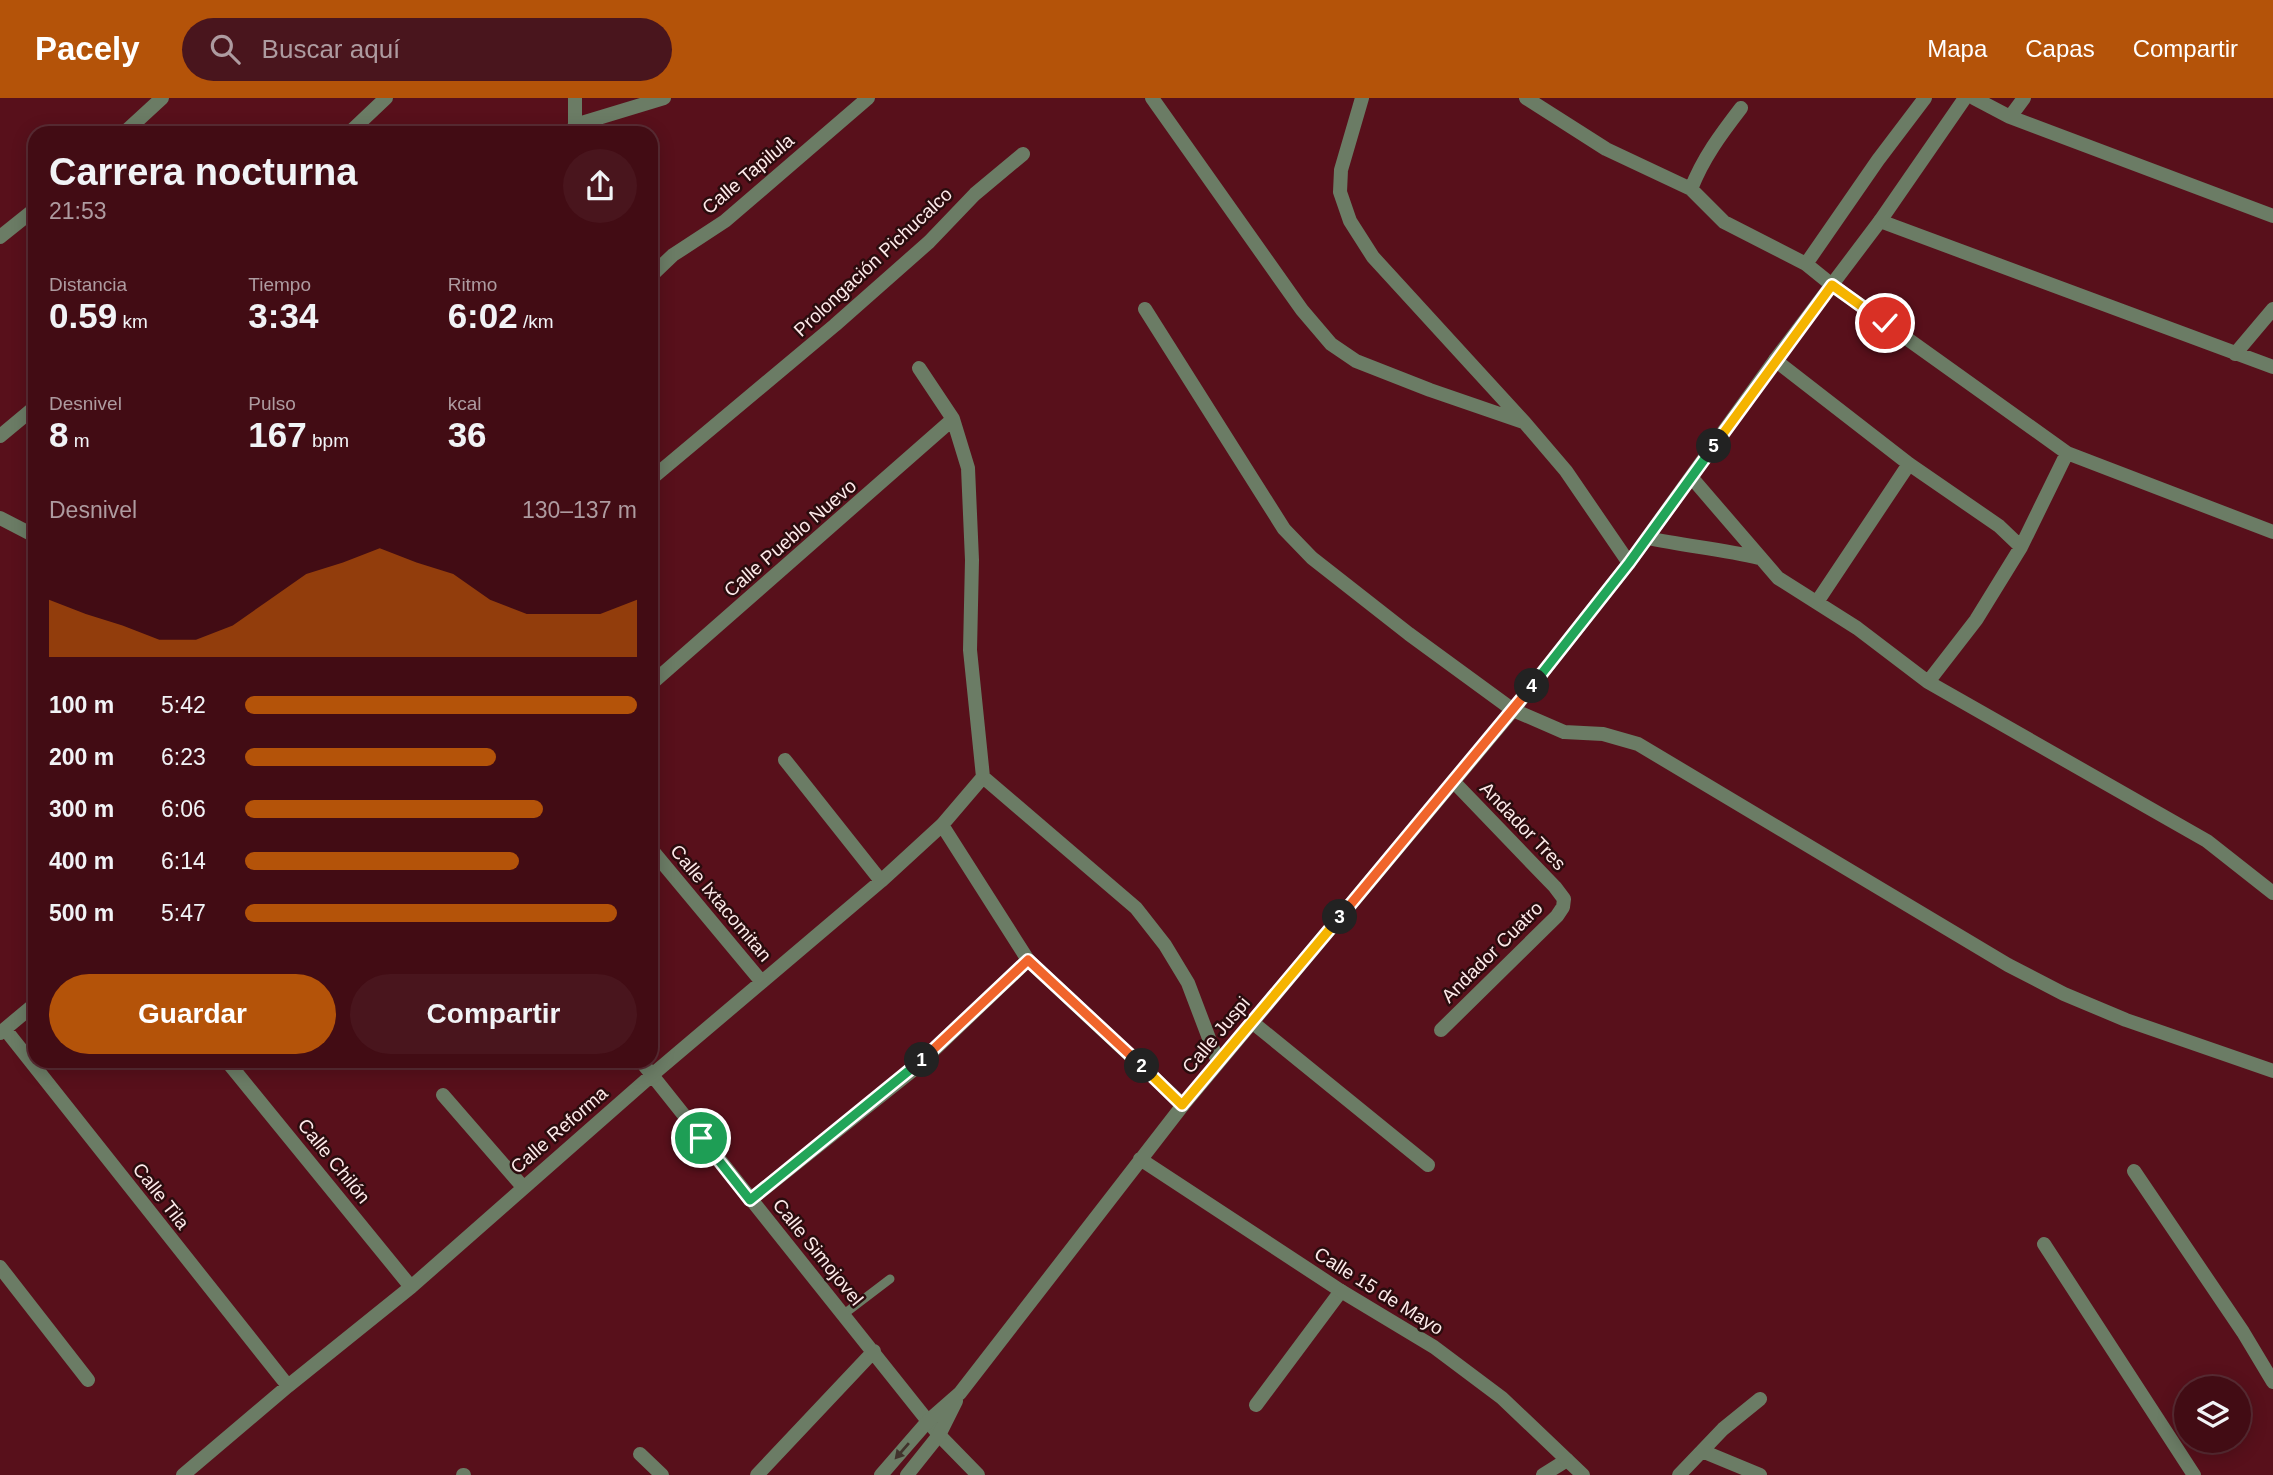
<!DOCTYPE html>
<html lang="es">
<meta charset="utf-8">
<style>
body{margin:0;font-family:Arial,sans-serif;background:#49151d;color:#f1f3f6;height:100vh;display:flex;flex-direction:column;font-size:26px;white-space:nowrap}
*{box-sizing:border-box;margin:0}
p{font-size:23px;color:#ae9ba0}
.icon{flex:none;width:38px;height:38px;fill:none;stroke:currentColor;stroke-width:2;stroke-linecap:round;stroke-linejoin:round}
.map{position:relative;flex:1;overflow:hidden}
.drawer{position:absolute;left:28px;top:28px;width:630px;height:942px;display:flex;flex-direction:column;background:#420c14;border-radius:21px;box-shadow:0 4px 18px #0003,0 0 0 2px #5a2c34}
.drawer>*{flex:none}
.tools{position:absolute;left:2174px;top:1278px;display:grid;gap:14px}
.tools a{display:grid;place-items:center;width:77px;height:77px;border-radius:50%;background:#420c14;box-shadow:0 4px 18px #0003,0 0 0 2px #5a2c34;font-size:35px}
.pin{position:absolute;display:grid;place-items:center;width:60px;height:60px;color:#fff;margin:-30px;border:4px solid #fff;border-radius:50%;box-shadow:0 2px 7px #0007}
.km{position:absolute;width:35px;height:35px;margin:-18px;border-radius:50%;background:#222;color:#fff;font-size:19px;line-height:35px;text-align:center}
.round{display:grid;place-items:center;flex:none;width:74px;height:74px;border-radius:37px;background:#49151d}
.overview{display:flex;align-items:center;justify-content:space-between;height:119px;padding:0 21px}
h1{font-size:38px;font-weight:700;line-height:52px}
.stats{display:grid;grid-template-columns:repeat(3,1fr);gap:10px;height:119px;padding:7px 21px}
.stats div{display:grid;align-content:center}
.stats b{font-size:35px;font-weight:700}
.stats small{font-size:19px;font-weight:400}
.stats p{font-size:19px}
.chart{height:196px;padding:14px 21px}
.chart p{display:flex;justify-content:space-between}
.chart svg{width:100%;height:126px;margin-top:7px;fill:#b45309;opacity:.7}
.action{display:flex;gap:14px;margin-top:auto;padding:14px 21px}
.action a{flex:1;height:80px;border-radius:42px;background:#b45309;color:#fff;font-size:28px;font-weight:700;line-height:80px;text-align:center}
.action a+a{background:#49151d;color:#f1f3f6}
ul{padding:0 21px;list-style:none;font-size:23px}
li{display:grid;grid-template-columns:112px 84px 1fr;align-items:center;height:52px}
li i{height:18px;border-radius:9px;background:#b45309}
header{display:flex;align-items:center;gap:42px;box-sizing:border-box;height:98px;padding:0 35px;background:#b45309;color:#fff}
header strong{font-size:33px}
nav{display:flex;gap:38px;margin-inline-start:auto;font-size:24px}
.search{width:490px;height:63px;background:#49151d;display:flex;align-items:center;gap:18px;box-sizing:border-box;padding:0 24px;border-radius:38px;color:#ae9ba0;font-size:26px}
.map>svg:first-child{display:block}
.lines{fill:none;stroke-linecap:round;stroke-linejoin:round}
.service{stroke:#6b7c65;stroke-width:9}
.minor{stroke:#6b7c65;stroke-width:14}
.tertiary{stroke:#6b7c65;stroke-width:14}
.oneway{fill:#41332c}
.split-1-casing{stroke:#fff;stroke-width:14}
.split-2-casing{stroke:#fff;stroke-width:14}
.split-3-casing{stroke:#fff;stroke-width:14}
.split-4-casing{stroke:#fff;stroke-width:14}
.split-5-casing{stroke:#fff;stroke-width:14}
.split-6-casing{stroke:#fff;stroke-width:14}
.split-1{stroke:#22a559;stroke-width:9}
.split-2{stroke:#f0652b;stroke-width:9}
.split-3{stroke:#f5b400;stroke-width:9}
.split-4{stroke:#f0652b;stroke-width:9}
.split-5{stroke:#22a559;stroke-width:9}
.split-6{stroke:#f5b400;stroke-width:9}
.labels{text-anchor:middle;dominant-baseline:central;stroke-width:5;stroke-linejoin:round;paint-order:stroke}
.street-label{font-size:19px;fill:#fdeaea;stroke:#2b0c0e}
</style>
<header>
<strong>Pacely</strong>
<div class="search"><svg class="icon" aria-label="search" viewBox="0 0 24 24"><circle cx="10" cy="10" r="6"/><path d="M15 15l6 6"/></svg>Buscar aquí</div>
<nav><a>Mapa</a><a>Capas</a><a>Compartir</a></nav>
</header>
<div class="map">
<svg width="2273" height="1377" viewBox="0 0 2273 1377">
<rect width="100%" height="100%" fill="#58101b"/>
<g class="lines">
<path class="service" d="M844 1216 890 1181"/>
<path class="minor" d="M1152 0 1302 212 1331 246 1356 263 1430 292 1523 324
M1362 0 1341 72 1340 94 1350 123 1373 159 1525 325 1566 373 1629 465
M1526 0 1606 51 1691 91 1724 124 1806 166 1832 187 2067 355 2273 434
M1974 0 2010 19 2024 0
M2010 19 2273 118
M575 27 664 0
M572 33 575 27V0
M124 35 162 0
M349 35 386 0
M1691 91C1703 60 1721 36 1741 10
M1880 123 2273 269
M0 139 35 111
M1806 166 1878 62 1925 0
M651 178 673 157 725 123 868 0
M1145 211 1284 431 1312 460 1409 536 1513 612 1564 634 1603 636 1638 646 2008 867 2064 896 2126 922 2273 973
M2235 256 2273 211
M1775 262 1909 366 1999 428 2021 449
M919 270 953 321 968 370 972 462 970 552 983 679 1136 810 1165 847 1188 885 1218 964
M0 338 35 309
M1692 380 1778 480 1857 530 1928 584 2207 743 2273 795
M651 381 835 227 929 144 975 96 1023 56
M0 420 35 438
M1648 440C1685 448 1722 451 1759 460
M1817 504 1909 366
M1928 584 1976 522 2021 449 2067 355
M651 586 953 321
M785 662 881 783
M942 727 1028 862 1183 1007
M651 751 761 883
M1252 924 1428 1067
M5 931 288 1288
M1441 932 1557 818 1563 809 1564 801 1555 789 1453 683
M0 935 35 906
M226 962 411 1189
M640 962 939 1337 978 1377
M443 997 523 1089
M2134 1073 2243 1234 2273 1284
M750 1102 913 972 1028 862
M2044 1146 2194 1377
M0 1169 88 1282
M1256 1307 1341 1193
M1702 1353 1760 1377
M640 1356 662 1377
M183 1377 288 1288 411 1189 652 977 881 783 942 727 983 679
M463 1377H464
M757 1377 874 1253
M1543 1377 1567 1362
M1679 1377 1723 1331 1760 1301"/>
<path class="tertiary" d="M1140 1061 1341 1193 1434 1249 1502 1300 1583 1377
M881 1377 928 1323 960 1295 1183 1007 1513 612 1629 465 1775 262 1880 123 1965 0
M907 1377 939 1337 956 1303"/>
</g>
<defs><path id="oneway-solid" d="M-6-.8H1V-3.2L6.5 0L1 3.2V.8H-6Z" transform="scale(1.75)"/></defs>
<use class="oneway" href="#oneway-solid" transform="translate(902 1353) rotate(131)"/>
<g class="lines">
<defs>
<path id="split-1" d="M701 1040 750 1102 922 962"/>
<path id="split-2" d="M922 962 1028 862 1142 968"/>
<path id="split-3" d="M1142 968 1182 1007 1340 819"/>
<path id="split-4" d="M1340 819 1532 588"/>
<path id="split-5" d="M1532 588 1629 465 1714 348"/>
<path id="split-6" d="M1714 348 1832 187 1885 225"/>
</defs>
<use href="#split-1" class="split-1-casing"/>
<use href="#split-2" class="split-2-casing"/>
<use href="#split-3" class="split-3-casing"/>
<use href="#split-4" class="split-4-casing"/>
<use href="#split-5" class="split-5-casing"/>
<use href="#split-6" class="split-6-casing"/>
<use href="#split-1" class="split-1"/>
<use href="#split-2" class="split-2"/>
<use href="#split-3" class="split-3"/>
<use href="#split-4" class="split-4"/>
<use href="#split-5" class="split-5"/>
<use href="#split-6" class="split-6"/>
</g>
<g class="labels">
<g class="street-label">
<text transform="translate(748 76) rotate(-40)">Calle Tapilula</text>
<text transform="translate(873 164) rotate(-43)">Prolongación Pichucalco</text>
<text transform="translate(790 440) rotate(-41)">Calle Pueblo Nuevo</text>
<text transform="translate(1523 728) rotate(46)">Andador Tres</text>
<text transform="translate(721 805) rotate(50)">Calle Ixtacomitan</text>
<text transform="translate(1492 854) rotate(-45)">Andador Cuatro</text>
<text transform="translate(1216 937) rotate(-50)">Calle Juspi</text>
<text transform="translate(559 1032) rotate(-41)">Calle Reforma</text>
<text transform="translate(334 1063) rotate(51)">Calle Chilón</text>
<text transform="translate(161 1098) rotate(52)">Calle Tila</text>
<text transform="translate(818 1154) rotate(51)">Calle Simojovel</text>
<text transform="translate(1379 1193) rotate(32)">Calle 15 de Mayo</text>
</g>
</g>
</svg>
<div class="tools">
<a><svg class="icon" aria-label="layers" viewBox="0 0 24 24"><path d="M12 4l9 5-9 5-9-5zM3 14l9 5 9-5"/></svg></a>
</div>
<div class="pin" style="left:701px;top:1040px;background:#1e9e55"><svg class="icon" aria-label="arrive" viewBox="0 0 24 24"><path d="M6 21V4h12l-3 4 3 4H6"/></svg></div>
<div class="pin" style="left:1885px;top:225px;background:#d93025"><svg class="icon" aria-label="check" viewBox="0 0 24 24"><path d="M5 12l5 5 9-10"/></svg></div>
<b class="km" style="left:922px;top:962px">1</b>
<b class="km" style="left:1142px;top:968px">2</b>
<b class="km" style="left:1340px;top:819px">3</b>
<b class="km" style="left:1532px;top:588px">4</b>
<b class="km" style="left:1714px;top:348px">5</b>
<section class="drawer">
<div class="overview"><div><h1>Carrera nocturna</h1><p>21:53</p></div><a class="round"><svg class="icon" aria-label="share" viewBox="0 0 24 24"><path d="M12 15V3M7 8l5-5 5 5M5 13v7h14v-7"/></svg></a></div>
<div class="stats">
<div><p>Distancia</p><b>0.59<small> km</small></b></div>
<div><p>Tiempo</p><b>3:34</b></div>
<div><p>Ritmo</p><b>6:02<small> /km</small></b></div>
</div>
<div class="stats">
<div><p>Desnivel</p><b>8<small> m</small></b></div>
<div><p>Pulso</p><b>167<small> bpm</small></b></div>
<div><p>kcal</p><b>36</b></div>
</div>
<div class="chart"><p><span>Desnivel</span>130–137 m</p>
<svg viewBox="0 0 160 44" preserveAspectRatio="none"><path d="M0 44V24L10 29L20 33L30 38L40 38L50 33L60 24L70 15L80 11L90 6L100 11L110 15L120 24L130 29L140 29L150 29L160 24V44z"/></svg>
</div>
<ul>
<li><b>100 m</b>5:42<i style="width:100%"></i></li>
<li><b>200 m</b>6:23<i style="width:64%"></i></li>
<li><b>300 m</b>6:06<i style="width:76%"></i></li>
<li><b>400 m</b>6:14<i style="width:70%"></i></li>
<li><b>500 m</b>5:47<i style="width:95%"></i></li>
</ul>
<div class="action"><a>Guardar</a><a>Compartir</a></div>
</section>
</div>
